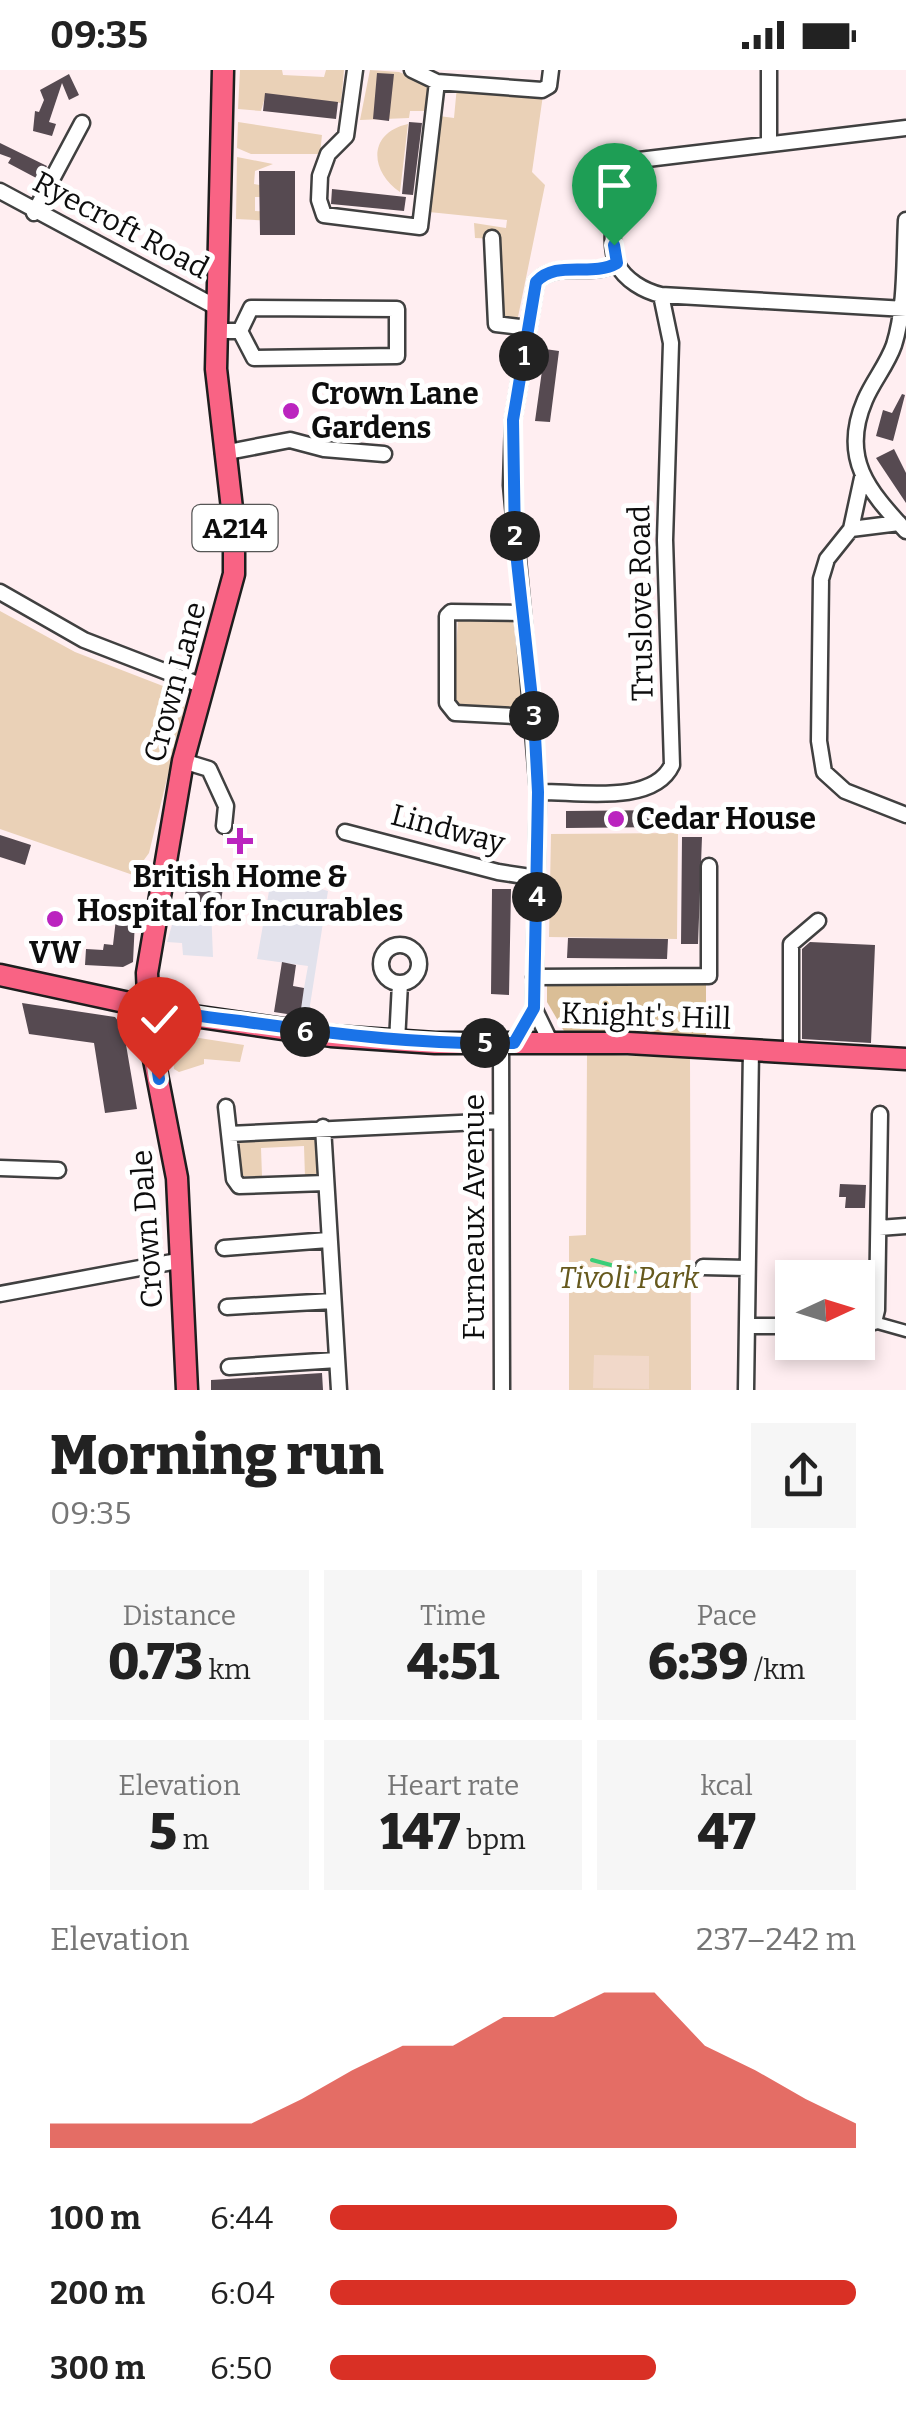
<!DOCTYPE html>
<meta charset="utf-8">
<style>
body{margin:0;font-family:Bitter,serif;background:#f6f6f6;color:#222;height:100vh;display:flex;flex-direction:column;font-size:38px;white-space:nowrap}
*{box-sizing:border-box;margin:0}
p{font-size:32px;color:#767676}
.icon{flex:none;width:55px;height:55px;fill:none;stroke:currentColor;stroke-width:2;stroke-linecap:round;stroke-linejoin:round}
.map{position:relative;height:1320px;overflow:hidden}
.sheet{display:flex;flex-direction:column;background:#fff;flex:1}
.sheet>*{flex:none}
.needle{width:65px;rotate:86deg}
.fabs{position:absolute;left:775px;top:1190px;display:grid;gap:20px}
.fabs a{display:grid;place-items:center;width:100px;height:100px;border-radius:0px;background:#fff;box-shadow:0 5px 15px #0003;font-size:50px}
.pin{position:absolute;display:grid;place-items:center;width:85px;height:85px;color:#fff;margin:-102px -42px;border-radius:50% 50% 50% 0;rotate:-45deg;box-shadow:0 0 10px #0007}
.pin .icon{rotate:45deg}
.km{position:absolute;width:50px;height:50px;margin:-25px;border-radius:50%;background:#222;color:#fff;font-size:28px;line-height:50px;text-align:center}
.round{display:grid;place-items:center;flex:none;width:105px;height:105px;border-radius:0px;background:#f6f6f6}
.overview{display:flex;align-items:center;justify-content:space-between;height:170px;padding:0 50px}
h1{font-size:55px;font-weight:800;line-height:75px}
.figures{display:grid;grid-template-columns:repeat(3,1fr);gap:15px;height:170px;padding:10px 50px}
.figures div{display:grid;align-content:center;border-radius:0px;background:#f6f6f6;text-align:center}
.figures b{font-size:50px;font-weight:800}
.figures small{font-size:28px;font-weight:400}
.figures p{font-size:28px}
.chart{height:280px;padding:20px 50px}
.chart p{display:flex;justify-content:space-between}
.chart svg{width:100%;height:180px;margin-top:10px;fill:#d93025;opacity:.7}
ul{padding:0 50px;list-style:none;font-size:32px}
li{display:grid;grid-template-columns:160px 120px 1fr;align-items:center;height:75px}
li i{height:25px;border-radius:12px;background:#d93025}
.status{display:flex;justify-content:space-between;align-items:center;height:70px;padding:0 50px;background:#fff;direction:ltr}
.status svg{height:28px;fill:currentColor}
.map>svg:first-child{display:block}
.industrial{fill:#e2e2ec}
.green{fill:#ead1b7}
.forest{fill:#dabe96}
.pitch{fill:#f1d8c9}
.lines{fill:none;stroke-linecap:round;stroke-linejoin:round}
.stream{stroke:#39ce78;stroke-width:4}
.building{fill:#564a51}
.pedestrian-casing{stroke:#404040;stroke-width:15}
.minor-casing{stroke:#404040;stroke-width:19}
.primary-casing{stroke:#1e1e1e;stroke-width:25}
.pedestrian{stroke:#fff;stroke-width:10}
.minor{stroke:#fff;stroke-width:14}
.primary{stroke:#f96384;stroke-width:20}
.route-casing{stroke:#fff;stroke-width:20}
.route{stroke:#1a73e8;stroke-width:12}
.poi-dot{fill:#bb24bf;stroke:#fff;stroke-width:4}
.labels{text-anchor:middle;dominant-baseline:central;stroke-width:10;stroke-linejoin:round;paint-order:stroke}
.shield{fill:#fff;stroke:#565656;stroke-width:2.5}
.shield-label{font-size:28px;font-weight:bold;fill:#0d0d0d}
.street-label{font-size:30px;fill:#0d0d0d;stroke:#fff}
.poi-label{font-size:30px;font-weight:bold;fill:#0d0d0d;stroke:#fff;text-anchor:start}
.park-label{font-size:30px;font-style:italic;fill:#66591d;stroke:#fff}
</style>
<div class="status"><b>09:35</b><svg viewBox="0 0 49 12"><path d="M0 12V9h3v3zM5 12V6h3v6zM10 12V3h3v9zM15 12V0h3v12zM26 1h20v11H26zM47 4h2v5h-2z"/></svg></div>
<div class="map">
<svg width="906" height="1320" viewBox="0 0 906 1320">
<rect width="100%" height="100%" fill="#ffeef1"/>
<path class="industrial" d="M272 804 328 821 308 948 299 946 308 896 257 889Z
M211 838 213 887 183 885 182 873 167 872 174 848 187 840Z"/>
<path class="green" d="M240 0H282L283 5 324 7 326 0H344L341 33 266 24 261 41 238 39Z
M370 0 399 2 419 10 430 19 428 41H410L409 48 360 50Z
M457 16 543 25 532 102 545 115 518 247 506 248 502 239 499 169 475 168 474 153 506 158 507 150 429 142 439 46 454 48Z
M238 52 322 65 320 84H251L237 78Z
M408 54 400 122C370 102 367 63 408 54Z
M237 87 273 94 255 101 254 114 265 116V127H255V141L274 142V151L236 149Z
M0 541 75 582 181 623 185 634 149 783 133 805 0 759Z
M458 549H513L524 644 459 637 453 630Z
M678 763 677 869 549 867 551 764Z
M180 965 244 975 240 992 204 989V994L179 1002 174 999 171 971Z
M587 984 690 988 691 1320H569V1166L586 1165Z
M312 1065 316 1071 318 1106 305 1107 304 1076 261 1078 262 1106H240L239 1071Z"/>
<path class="forest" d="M706 911V965L564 961 547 932V912Z"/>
<path class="pitch" d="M594 1285 649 1286V1319L593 1318Z"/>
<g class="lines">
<path class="stream" d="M592 1190 649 1205"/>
</g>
<path class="building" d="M377 3 394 4 389 51 373 49Z
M69 4 79 25 69 30 62 13 49 52 56 54 52 66 33 61 35 41 39 42 44 30 40 20Z
M265 23 338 32 336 49 263 41Z
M409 52 422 53 413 125 402 124Z
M0 73 47 96 40 110 8 93 11 88 0 84Z
M259 101H295V165H260Z
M332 119 406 127 404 141 331 134Z
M545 279 559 281 550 352 535 351Z
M902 324 905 325 893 371 876 366 883 340 892 343Z
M894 379 906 403V433L876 388Z
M666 740 667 757 566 758V741Z
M0 765 31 775 25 795 0 787Z
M682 767H702L698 874H681Z
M189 799 225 803 221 832H184Z
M492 819H511L509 925 491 924Z
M116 849 135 850 133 892 123 897 85 895 86 879 103 880 104 874 113 875Z
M568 868 668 869 667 889 567 888Z
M810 872 875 875 871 973 802 969V879Z
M282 892 296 895 293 916 304 918 300 946 274 942Z
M22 933 115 947 123 957 137 1039 105 1043 94 973 29 964Z
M840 1114 866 1115 865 1138H845L846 1127H839Z
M322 1303 323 1320H211V1310Z"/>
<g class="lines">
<defs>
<path id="pedestrian" d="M874 1252 906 1261"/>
<path id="minor" d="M355 0 346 66 328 84 320 106 319 130 324 145 420 157 437 12
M412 0 437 12 542 20 549 16 551 0
M906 58 639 90C617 106 606 169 617 194 625 210 644 221 661 225L906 239
M769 73V0
M0 121 216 237
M34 143 82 53
M906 150C904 191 906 236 894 275 887 295 873 311 865 330 840 388 868 420 906 461
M492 168 496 254 528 258
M215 261H240L251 238 397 239V286L254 288 240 261
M223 383 290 370 324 379 384 384
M862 408 851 459 827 489 821 509 819 671 824 702 845 721 906 745
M851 459 899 453
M0 522 84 570 203 616
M523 543 538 722 534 938 551 973
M534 647 455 643 447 633V546L451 542 523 543 511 415 513 350 536 212C557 189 591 209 617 193
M183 691 209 699 226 736 224 756
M538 722C576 721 653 736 672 695L665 470 671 273 661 225
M345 762 498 802 537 808
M381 894a19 19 0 1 1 38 0a19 19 0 1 1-38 0Z
M534 907 709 906V796
M397 972 400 913
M501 973 502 1320
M515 973 534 938
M791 981V874L818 851
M226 1037 229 1064 501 1051
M323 1057 339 1320
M229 1064 234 1109 239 1116 325 1113
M0 1098 58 1100
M879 1158 906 1156
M224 1178 328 1170
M703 1197 747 1198
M0 1224 183 1190
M227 1237 333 1231
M747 1256H792
M858 1256 874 1252 877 1240 880 1044
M229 1297 337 1290
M746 1320 751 979"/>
<path id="primary" d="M0 905 180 944 331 966 435 973H628L906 989
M187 1320 177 1108 150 969 147 903 183 691 234 504V456L216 299 223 0"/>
</defs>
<use href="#pedestrian" class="pedestrian-casing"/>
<use href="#minor" class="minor-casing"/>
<use href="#primary" class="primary-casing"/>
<use href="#pedestrian" class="pedestrian"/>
<use href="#minor" class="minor"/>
<use href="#primary" class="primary"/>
</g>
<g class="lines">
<defs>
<path id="route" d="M159 1009 148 935C183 945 217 948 254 953 342 965 425 975 514 973L534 938 538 722 534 647 515 473 513 350 536 212C557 189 591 208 617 193L614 175"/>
</defs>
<use href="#route" class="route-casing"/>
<use href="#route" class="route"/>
</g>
<g class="poi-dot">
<circle cx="291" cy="341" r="10"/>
<circle cx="616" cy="749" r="10"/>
<path d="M235 756h10v10h10v10h-10v10h-10v-10h-10v-10h10z"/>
<circle cx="55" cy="849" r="10"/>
</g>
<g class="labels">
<rect class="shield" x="192.5" y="435" width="85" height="46" rx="8"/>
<g class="shield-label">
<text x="235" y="458">A214</text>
</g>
<g class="street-label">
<text transform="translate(121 155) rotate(28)">Ryecroft Road</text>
<text transform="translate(641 533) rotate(-91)">Truslove Road</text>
<text transform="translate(175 612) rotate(-75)">Crown Lane</text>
<text transform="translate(448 759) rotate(15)">Lindway</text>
<text transform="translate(646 946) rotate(2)">Knight's Hill</text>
<text transform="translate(474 1147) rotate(-90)">Furneaux Avenue</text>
<text transform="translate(147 1159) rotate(-94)">Crown Dale</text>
</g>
<g class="poi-label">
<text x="311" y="324">Crown Lane<tspan x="311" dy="34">Gardens</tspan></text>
<text x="636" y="749">Cedar House</text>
<text x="240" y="807" text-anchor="middle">British Home &amp;<tspan x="240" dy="34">Hospital for Incurables</tspan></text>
<text x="55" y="883" text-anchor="middle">VW</text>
</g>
<g class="park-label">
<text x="629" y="1208">Tivoli Park</text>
</g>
</g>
</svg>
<div class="fabs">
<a><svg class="needle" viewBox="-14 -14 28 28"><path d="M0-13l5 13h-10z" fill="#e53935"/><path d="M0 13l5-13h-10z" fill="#767676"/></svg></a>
</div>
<div class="pin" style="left:614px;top:175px;background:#1e9e55"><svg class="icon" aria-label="arrive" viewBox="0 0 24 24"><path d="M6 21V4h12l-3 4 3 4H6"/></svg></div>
<div class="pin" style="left:159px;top:1009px;background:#d93025"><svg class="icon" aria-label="check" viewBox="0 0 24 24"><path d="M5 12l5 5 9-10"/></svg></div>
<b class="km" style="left:524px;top:286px">1</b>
<b class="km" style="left:515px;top:466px">2</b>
<b class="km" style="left:534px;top:646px">3</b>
<b class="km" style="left:537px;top:827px">4</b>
<b class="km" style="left:485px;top:973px">5</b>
<b class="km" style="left:305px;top:962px">6</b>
</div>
<section class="sheet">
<div class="overview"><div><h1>Morning run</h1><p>09:35</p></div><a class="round"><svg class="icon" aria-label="share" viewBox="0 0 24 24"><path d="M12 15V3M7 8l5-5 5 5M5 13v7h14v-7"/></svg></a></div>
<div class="figures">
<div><p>Distance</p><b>0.73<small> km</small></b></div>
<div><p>Time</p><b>4:51</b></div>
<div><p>Pace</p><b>6:39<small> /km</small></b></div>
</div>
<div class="figures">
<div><p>Elevation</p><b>5<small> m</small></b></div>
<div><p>Heart rate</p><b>147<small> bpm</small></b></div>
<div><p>kcal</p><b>47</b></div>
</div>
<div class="chart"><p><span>Elevation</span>237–242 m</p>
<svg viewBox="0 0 160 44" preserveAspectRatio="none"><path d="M0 44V38L10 38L20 38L30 38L40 38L50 32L60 25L70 19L80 19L90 12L100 12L110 6L120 6L130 19L140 25L150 32L160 38V44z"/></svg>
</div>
<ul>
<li><b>100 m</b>6:44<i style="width:66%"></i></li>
<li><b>200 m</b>6:04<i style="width:100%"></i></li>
<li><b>300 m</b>6:50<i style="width:62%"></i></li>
</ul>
</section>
